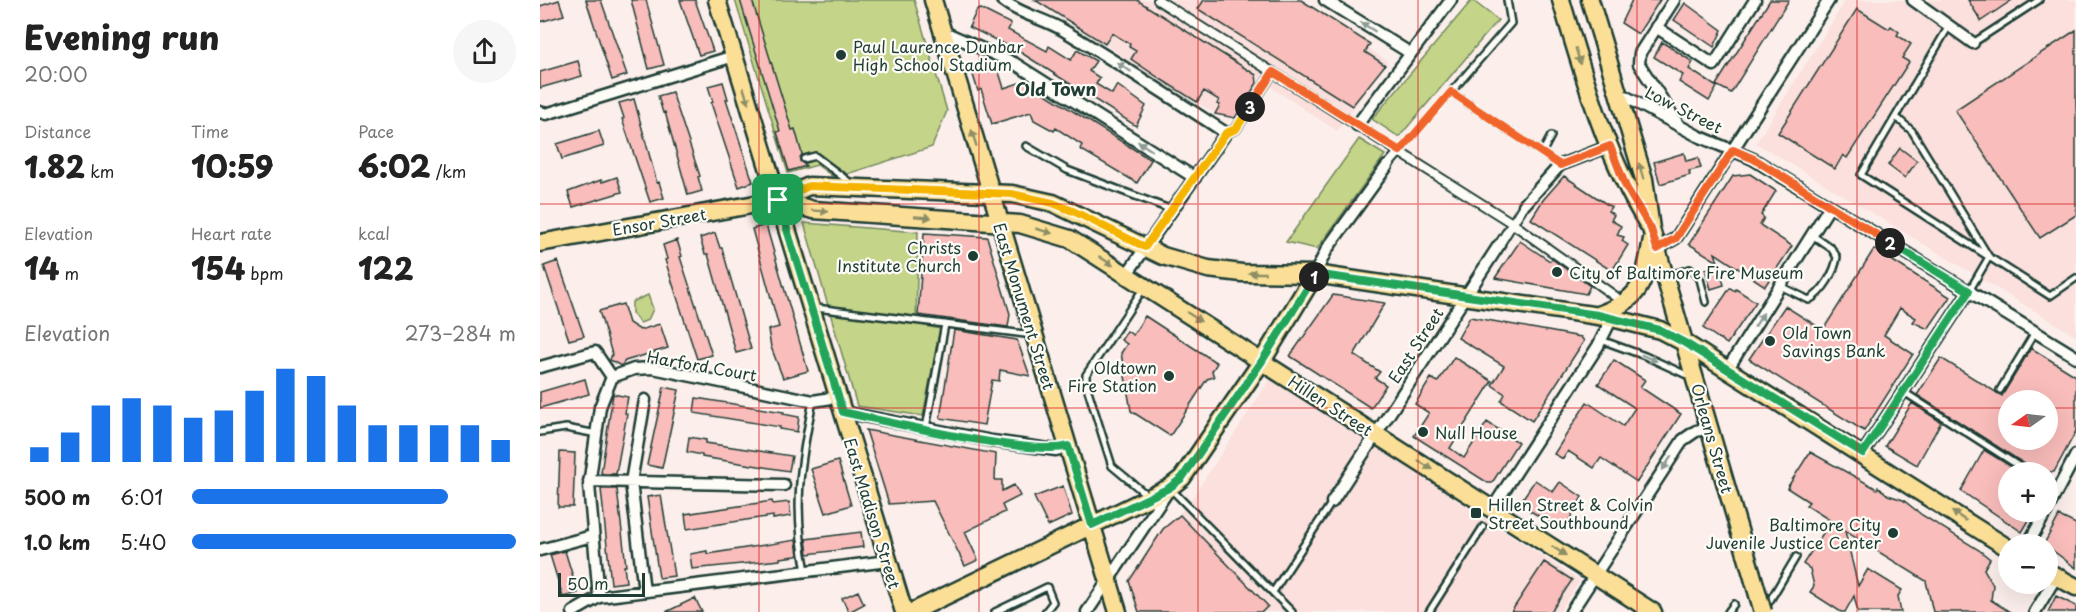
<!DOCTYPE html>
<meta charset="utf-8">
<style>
body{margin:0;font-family:"Playpen Sans",sans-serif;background:#f6f6f6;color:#222;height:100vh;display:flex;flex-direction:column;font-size:22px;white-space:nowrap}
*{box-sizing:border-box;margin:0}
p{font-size:20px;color:#767676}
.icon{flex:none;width:33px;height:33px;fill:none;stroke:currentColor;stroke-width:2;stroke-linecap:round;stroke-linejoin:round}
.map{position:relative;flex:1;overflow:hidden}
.panel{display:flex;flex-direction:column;background:#fff;width:540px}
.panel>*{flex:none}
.needle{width:39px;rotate:256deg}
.controls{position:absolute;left:1458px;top:390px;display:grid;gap:12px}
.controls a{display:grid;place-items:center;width:60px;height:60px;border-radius:50%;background:#fff;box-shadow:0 6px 24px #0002;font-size:30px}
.scale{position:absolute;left:18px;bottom:15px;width:87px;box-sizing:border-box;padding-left:6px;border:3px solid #1f3d34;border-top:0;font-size:16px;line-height:21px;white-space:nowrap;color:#1f3d34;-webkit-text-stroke:4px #fdfcf7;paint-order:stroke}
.pin{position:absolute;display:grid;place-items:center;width:51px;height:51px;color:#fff;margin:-26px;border-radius:12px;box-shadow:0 3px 9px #0006}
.km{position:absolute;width:30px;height:30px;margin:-15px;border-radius:50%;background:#222;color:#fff;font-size:16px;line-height:30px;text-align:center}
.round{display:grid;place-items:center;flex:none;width:63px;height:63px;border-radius:32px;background:#f6f6f6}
.head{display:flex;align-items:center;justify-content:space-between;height:102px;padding:0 24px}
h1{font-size:33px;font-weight:800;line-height:45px}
.figures{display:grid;grid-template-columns:repeat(3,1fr);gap:9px;height:102px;padding:6px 24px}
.figures div{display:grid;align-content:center}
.figures b{font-size:30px;font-weight:800}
.figures small{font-size:16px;font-weight:400}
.figures p{font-size:16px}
.chart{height:168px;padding:12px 24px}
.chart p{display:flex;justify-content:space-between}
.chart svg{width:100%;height:108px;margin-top:6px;stroke:#1a73e8;stroke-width:6}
ul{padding:0 24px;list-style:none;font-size:20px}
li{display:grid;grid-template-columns:96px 72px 1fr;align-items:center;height:45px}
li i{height:15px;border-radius:8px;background:#1a73e8}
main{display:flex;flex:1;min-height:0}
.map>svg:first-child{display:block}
.built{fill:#fbe0dd}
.green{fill:#c4d488;stroke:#72885e;stroke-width:1.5}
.building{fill:#f9bdbb;stroke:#1f3d34;stroke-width:1.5;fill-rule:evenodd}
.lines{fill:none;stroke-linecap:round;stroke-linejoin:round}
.service-casing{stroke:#1f3d34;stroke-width:10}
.pedestrian-casing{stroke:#1f3d34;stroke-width:12}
.minor-casing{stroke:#1f3d34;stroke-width:15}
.primary-casing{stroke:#1f3d34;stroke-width:21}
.service{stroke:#fdfcf7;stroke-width:5}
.pedestrian{stroke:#fdfcf7;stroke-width:8}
.minor{stroke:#fdfcf7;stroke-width:10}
.primary{stroke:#fbdf96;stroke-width:16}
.primary-bridge-casing{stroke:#1f3d34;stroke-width:21;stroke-linecap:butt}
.primary-bridge{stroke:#fbdf96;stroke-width:16}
.oneway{fill:#8e9c96}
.oneway2{fill:#8d8e65}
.split-1-casing{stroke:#fff;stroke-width:12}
.split-2-casing{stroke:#fff;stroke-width:12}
.split-3-casing{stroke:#fff;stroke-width:12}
.split-4-casing{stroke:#fff;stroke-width:12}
.split-1{stroke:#22a559;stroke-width:8}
.split-2{stroke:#22a559;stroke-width:8}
.split-3{stroke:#f0652b;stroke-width:8}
.split-4{stroke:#f5b400;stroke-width:8}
.grid{fill:none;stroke:#d62828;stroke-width:1.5;stroke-opacity:0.55}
.poi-dot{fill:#1f3d34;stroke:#fdfcf7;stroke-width:2}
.labels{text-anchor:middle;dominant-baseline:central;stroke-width:4.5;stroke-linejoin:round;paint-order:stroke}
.poi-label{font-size:16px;fill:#1f3d34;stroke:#fdfcf7;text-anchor:start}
.street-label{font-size:16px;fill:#1f3d34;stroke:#fdfcf7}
.neighbourhood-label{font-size:18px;font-weight:bold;fill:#1f3d34;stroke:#fdfcf7}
</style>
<main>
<section class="panel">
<div class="head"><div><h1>Evening run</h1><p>20:00</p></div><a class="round"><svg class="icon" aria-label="share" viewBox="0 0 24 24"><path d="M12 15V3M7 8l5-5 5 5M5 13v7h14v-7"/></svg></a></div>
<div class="figures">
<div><p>Distance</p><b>1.82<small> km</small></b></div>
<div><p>Time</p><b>10:59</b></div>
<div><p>Pace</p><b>6:02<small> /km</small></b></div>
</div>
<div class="figures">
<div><p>Elevation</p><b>14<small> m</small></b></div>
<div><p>Heart rate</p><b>154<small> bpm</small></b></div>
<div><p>kcal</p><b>122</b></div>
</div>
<div class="chart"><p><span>Elevation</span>273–284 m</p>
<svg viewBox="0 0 160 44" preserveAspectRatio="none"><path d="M5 44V38M15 44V32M25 44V21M35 44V18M45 44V21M55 44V26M65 44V23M75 44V15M85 44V6M95 44V9M105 44V21M115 44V29M125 44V29M135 44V29M145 44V29M155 44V35"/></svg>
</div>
<ul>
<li><b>500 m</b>6:01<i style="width:79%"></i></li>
<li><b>1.0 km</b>5:40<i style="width:100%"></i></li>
</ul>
</section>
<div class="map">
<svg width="1536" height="612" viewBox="0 0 1536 612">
<rect width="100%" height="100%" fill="#fcefeb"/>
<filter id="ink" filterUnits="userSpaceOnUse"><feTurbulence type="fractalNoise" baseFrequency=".0167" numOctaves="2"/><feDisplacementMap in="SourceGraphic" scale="12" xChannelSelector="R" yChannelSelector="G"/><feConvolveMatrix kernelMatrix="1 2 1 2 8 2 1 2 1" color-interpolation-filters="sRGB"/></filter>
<g filter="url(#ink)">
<path class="built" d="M488 0H755L848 61 797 131 708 72 681 117 588 61 526 13Z
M1306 0H1536V336L1216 143Z
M731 378 1040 581 1019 612H598L589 581 622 528 640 513 654 495Z"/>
<path class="green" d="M195 0H374L407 111 392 147 307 174 297 167 292 176 277 165 248 173Z
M932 0 958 20 859 137 832 119Z
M819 139 845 155 777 249 746 242Z
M264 223 378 232 376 324 400 329 383 416 317 406Z
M108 295 113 309 108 320 100 323 92 313V302Z"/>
<path class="building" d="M19 0 24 15 0 22V6Z
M46 0H61L87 75 72 80Z
M91 0H106L124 65 109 69Z
M140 0H155L173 51 159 55Z
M200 0H212L252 130 255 129 262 154 260 161 266 166 249 171 237 132 240 131Z
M495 0H597L716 75 717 83 695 118 675 114 680 105 677 104 679 100 664 91 657 102 622 80 591 59 596 51 589 47 590 44 572 33 565 44Z
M664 0H761L830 44 825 52 845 65 812 106 658 9Z
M1092 0H1120L1098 34 1081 23Z
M1230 0H1249L1191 93 1176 85Z
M1428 0H1472L1441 21Z
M1145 3 1182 30 1174 47 1134 20Z
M441 9 471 24 468 30 507 51 509 46 531 60 537 50 556 61 549 71 560 78 556 84 572 94 577 85 606 106 596 126 480 52 429 27 437 10Z
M1317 9 1349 29 1351 26 1359 32 1357 35 1371 44 1362 58 1369 62 1307 158 1303 155 1295 169 1238 133Z
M1536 30V215L1500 238 1415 110Z
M1122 42 1153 62 1149 69 1177 87 1169 101 1139 82 1143 75 1114 57Z
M38 61 42 76 0 88V72Z
M450 66 458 69 464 88 485 81 611 160 597 183 540 149 542 145 516 128 514 131 494 120 491 112 452 124 441 89 438 91 433 75 434 71Z
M183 82 188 99H186L213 182 199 187 171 103 173 102 168 86Z
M132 92 160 176 158 177 162 191 148 195 125 112 123 113 118 96Z
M94 99 117 183 119 182 124 198 110 202 82 119 84 118 79 103Z
M59 131 64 146 22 159 17 144Z
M1360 148 1377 161 1365 178 1348 165Z
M1144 153 1146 161 1158 158 1161 168 1149 171 1150 175 1120 184 1114 162Z
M1210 174 1236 191 1221 215 1224 218 1220 225 1252 246 1225 286 1175 253 1178 262 1149 244 1193 176Z
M1024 176 1071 207 1068 211 1074 215 1071 220 1081 226 1077 235 1084 237 1082 241 1088 245 1072 271 991 219 1003 200Z
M77 177 82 192 33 207 28 192 61 180 62 182Z
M226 225 268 371 243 378 231 347 228 330 239 327 212 229Z
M175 233 180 248H182L211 349 196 353 168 254H165L160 238Z
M384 233 447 237 470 314 468 327 378 315Z
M137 240 142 256 140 257 172 355 157 359 125 260 127 259 123 245Z
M980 241 1010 261 1012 259 1050 286 1046 294 955 278Z
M1334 249 1410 297 1388 329 1373 322 1376 318 1360 308 1344 335 1373 354 1324 431 1209 359 1245 306 1283 330Z
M18 261 44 336 29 340 4 266Z
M1179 266 1184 285 1171 289 1165 269Z
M1190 288 1195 291 1196 289 1216 302 1187 344 1163 328Z
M793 295 845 303 814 355 840 372 835 378 846 385 831 408 750 356Z
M83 304 89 323 100 330 120 324 128 348 85 361 81 366 70 360 72 354 59 311Z
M605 316 677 363 672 371 674 377 667 379 630 436 591 411 581 353 587 344 581 340 587 331 593 335Z
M930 317 1041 337 1044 341 992 421 961 401 965 394 952 385 964 366 918 338Z
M414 330 477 340 490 376 460 370 459 381 452 380 444 425 400 418Z
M1491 348 1536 376V431L1514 472H1493L1491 468 1377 395 1401 358 1462 396ZM1468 400H1508V440H1468Z
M914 357 952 381 910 448 924 458 947 422 978 442 952 483H948L874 436 889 413 875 404 891 378 898 382Z
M1074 360 1105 380 1100 387 1141 414 1097 482 1061 458 1054 468 1028 451 1023 459 1014 454 1047 402 1083 426 1095 408 1058 384Z
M45 379 49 394 0 408V392Z
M124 387 139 390 122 468 107 465Z
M73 394 88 397 85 413 87 414 76 474H64L61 473Z
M156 398 244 412 243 414 259 417 257 432 239 429 240 427 154 413Z
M1372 403 1401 422 1377 465 1345 446Z
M326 430 456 454 455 480H462V491L474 485 480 496 462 505 465 512 425 532 438 560 425 566 393 501 349 504Z
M149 437 166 440V443L252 456 249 471 162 457V455L147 452Z
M1444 450 1480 472H1468V512H1494L1482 532 1421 491Z
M20 452 35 453 33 507H18Z
M1270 452 1337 489 1338 487 1348 495 1363 500 1382 515 1439 550 1450 559 1444 569 1453 585 1451 600 1470 612H1393L1386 581 1305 531 1318 586 1328 569 1362 590 1358 596 1361 612H1318L1314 596 1305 612H1301L1270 592 1274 586 1270 569 1263 564 1291 521 1266 505 1269 502 1247 488Z
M298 461 311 505 286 513 271 469Z
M995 480 1013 492 1020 482 1042 497 1023 531 979 504Z
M523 486 532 515 508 526 494 497Z
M61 489H77L86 566H84L86 582 71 584Z
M121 495 134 576 119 578 107 497Z
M232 501 233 504 249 502 251 516 233 519V516L147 529 145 514Z
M640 515 728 606 722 612H599L589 581 623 529Z
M1519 516 1536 524V568L1504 544Z
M321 532 323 547 268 554 266 539Z
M256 540 258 555 256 556 240 558V560L152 569 150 554 167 551V554Z
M25 551 38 593 23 597 10 555Z
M1004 562 1032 580 1011 612H971Z
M318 591 324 604 309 612 302 598Z
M1516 596 1536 606V612H1508Z
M155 598 162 612H126Z"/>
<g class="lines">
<defs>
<path id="service" d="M1409 26 1321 175 1510 296 1536 278
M1433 43 1499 0
M911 92 1020 165
M1356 117 1372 131 1449 257 1429 291
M486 146 527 170 632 210
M860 151 971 23 967 0
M1002 153 1011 136
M264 159 275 156 312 184
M1127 276 1150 269 1160 279 1166 302
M1240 286 1269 300C1283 292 1295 272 1297 257L1291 248 1272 235
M603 289 546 375V384L572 466 608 496
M276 308 493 335
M1061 340 1105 356 1151 377
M1460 390 1495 332
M1364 392 1488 472
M386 428 405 324
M0 432 26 428 57 434
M1508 485 1517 491
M631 489 752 612
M266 571C253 507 260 464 273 401
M733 592 792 502
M1226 607 1256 557
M455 612 507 587 513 602 505 612
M889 612 943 527
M1188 612 1194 604"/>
<path id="pedestrian" d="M618 0 972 223 1076 297
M686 133 696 129 733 72
M847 166 860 151
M959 245 984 205"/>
<path id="minor" d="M462 0C481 15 503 18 523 30 579 63 632 98 686 133L587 274
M785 0 870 53
M1134 0 1100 53 1099 64 1138 124
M1373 0 1433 43
M1116 27 1174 65 1215 0
M402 31 474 63 655 178
M1077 92 1158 136 1213 159 1536 357
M0 112 6 114 194 56
M817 125 911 0
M984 205 1020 165 1070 146
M1117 249 1136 238 1289 0
M775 274 787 249 847 166
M0 367 55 352 72 377 94 369 113 368 273 401 298 397
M1187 370 1290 206
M303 412 452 441 516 450 528 446
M1323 453 1429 291
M49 481 244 485
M792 502 959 245
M1508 508 1536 455
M952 509 1058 346 1072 318
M1488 544 1506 512
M0 550 52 536
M104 591 91 482 105 400
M59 597 49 485 60 407 72 377
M33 612 59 597 348 561
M547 612 628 491
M1031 612 1143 440 1156 431 1170 428
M1495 612 1516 577"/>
<path id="primary" d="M177 0 364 612
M393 0 578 612
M1021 0C1044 77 1066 157 1109 226
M1050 0 1104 179 1111 229 1211 571
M238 200 273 210 480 224 530 239 1113 612
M0 243 238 200 269 186 472 194 513 203 623 256 668 269 702 273 775 274 1072 318 1120 330 1145 343 1468 548
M1058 315C1103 299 1104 282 1112 239
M1508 572 1536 587
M372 612 629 488 642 478 722 361 775 274"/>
</defs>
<use href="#service" class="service-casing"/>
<use href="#pedestrian" class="pedestrian-casing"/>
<use href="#minor" class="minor-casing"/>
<use href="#primary" class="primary-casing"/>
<use href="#service" class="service"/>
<use href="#pedestrian" class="pedestrian"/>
<use href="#minor" class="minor"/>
<use href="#primary" class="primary"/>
<defs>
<path id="primary-bridge" d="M1211 571 1223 612"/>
</defs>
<use href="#primary-bridge" class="primary-bridge-casing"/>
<use href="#primary-bridge" class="primary-bridge"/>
</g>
<defs><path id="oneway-solid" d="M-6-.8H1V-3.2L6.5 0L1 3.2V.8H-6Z" transform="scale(1.5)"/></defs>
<g class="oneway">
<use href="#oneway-solid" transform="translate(828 27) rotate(-148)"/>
<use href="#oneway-solid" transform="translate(584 67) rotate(-147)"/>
<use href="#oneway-solid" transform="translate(605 146) rotate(-147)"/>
<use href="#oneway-solid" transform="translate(1219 320) rotate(-58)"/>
<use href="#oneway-solid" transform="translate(1109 358) rotate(23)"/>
<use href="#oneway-solid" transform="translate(1127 463) rotate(123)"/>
</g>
<g class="oneway2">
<use href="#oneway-solid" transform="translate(1038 56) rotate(74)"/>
<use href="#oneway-solid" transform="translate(206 96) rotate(73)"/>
<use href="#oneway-solid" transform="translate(434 138) rotate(-107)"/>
<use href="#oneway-solid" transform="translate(1101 171) rotate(-106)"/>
<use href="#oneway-solid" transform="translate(280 211) rotate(4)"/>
<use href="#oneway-solid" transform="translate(383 217) rotate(4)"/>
<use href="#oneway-solid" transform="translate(504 231) rotate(16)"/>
<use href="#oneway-solid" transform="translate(566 261) rotate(33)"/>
<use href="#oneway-solid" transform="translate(717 273) rotate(-180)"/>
<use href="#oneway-solid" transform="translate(654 317) rotate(33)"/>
<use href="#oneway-solid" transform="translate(885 465) rotate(33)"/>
<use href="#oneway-solid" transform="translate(1419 516) rotate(-147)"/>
<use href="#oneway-solid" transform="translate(1019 551) rotate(33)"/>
</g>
</g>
<g class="lines" filter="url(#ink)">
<defs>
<path id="split-1" d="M238 200 303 412C345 421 494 457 528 446L552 525 629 488 642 478 722 361 774 277"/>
<path id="split-2" d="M774 277 775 274 1058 315 1120 330 1145 343 1323 453 1429 291 1350 243"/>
<path id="split-3" d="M710 107 733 72 860 151 911 92 1020 165 1070 146 1086 187 1111 229 1117 249 1136 238 1193 150 1214 159 1350 243"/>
<path id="split-4" d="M238 200 269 186 472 194 513 203 535 212 605 247 686 133 696 129 710 107"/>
</defs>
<use href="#split-1" class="split-1-casing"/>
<use href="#split-2" class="split-2-casing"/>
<use href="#split-3" class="split-3-casing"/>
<use href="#split-4" class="split-4-casing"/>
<use href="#split-1" class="split-1"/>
<use href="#split-2" class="split-2"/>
<use href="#split-3" class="split-3"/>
<use href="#split-4" class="split-4"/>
</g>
<path class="grid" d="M219 0V612M439 0V612M658 0V612M878 0V612M1097 0V612M1317 0V612M0 204H1536M0 408H1468M1508 408H1536"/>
<g class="poi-dot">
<circle cx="301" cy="55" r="6"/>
<circle cx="433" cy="256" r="6"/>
<circle cx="1017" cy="272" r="6"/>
<circle cx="1230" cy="341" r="6"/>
<circle cx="629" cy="376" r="6"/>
<circle cx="883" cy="432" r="6"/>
<rect x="930" y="507" width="12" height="12" rx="3"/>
<circle cx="1353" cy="533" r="6"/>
</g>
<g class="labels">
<g class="poi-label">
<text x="313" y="46">Paul Laurence Dunbar<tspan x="313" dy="18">High School Stadium</tspan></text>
<text x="421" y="247" text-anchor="end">Christs<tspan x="421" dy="18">Institute Church</tspan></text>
<text x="1029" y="272">City of Baltimore Fire Museum</text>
<text x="1242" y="332">Old Town<tspan x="1242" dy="18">Savings Bank</tspan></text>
<text x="617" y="367" text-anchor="end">Oldtown<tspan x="617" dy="18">Fire Station</tspan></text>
<text x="895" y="432">Null House</text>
<text x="948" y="504">Hillen Street &amp; Colvin<tspan x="948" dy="18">Street Southbound</tspan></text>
<text x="1341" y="524" text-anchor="end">Baltimore City<tspan x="1341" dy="18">Juvenile Justice Center</tspan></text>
</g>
<g class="street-label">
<text transform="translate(1144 109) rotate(27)">Low Street</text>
<text transform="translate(119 221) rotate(-10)">Ensor Street</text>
<text transform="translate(485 306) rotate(73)">East Monument Street</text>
<text transform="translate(875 345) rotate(-57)">East Street</text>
<text transform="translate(162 365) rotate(10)">Harford Court</text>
<text transform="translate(791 405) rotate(33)">Hillen Street</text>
<text transform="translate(1173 438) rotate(74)">Orleans Street</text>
<text transform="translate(333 513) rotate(73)">East Madison Street</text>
</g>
<g class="neighbourhood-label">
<text x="516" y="88">Old Town</text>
</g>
</g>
</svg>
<div class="controls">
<a><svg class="needle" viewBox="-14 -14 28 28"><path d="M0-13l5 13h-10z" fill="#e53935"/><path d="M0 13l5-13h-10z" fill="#767676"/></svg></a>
<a>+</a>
<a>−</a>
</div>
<div class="scale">50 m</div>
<div class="pin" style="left:238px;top:200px;background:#1e9e55"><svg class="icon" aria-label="arrive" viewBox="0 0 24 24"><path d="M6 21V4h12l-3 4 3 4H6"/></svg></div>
<b class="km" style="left:774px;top:277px">1</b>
<b class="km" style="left:1350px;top:243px">2</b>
<b class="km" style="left:710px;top:107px">3</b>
</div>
</main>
